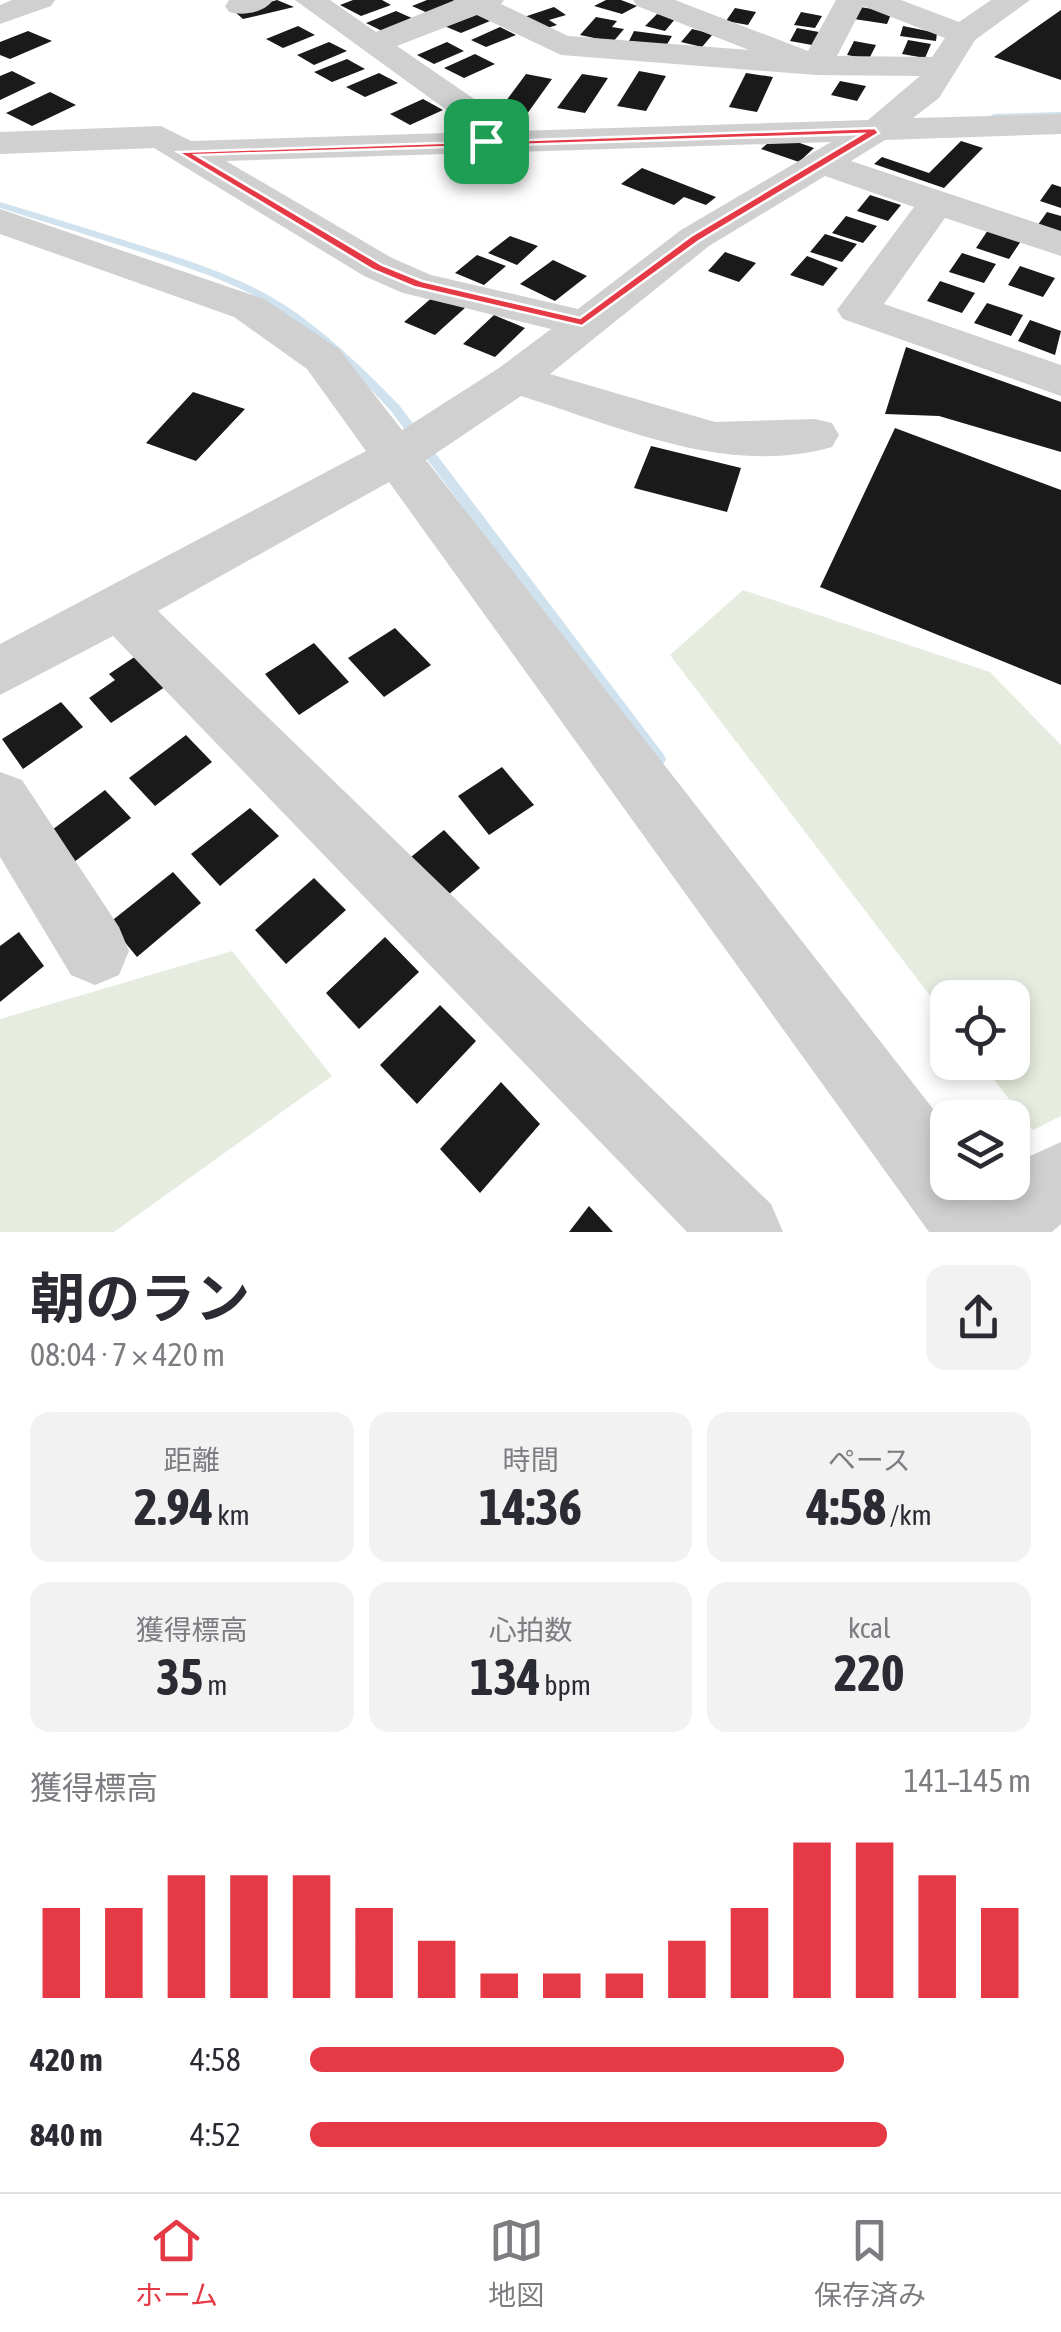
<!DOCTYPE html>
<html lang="ja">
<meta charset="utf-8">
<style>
body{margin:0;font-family:"Asap Condensed","Noto Sans JP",sans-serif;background:#f2f2f3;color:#2b2b33;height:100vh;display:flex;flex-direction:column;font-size:38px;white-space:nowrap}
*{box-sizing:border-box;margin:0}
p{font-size:32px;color:#7c7c81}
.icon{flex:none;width:55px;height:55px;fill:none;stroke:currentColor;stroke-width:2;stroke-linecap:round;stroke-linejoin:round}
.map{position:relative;height:1232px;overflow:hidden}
.drawer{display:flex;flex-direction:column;background:#fff;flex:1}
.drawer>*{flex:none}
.fabs{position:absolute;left:930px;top:980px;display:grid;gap:20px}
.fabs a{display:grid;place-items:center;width:100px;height:100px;border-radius:20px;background:#fff;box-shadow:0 5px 15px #0003;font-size:50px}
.pin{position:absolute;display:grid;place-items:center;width:85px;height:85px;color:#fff;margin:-42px;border-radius:20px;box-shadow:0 5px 15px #0006}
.round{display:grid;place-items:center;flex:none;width:105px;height:105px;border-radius:20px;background:#f2f2f3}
.headline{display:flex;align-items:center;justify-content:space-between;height:170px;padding:0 30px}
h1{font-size:55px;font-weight:700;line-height:75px}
.figures{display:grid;grid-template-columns:repeat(3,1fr);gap:15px;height:170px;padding:10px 30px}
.figures div{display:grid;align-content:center;border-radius:20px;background:#f2f2f3;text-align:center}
.figures b{font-size:50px;font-weight:700}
.figures small{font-size:28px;font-weight:400}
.figures p{font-size:28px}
.chart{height:280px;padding:20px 30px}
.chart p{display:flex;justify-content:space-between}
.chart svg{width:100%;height:180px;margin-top:10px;stroke:#e63946;stroke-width:6}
ul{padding:0 30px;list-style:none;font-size:32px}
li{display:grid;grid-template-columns:160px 120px 1fr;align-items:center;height:75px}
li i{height:25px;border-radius:12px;background:#e63946}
.tabs{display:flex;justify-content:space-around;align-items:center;height:140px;border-top:2px solid #e1e1e2;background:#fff;font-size:28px;color:#7c7c81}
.tabs a{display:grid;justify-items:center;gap:5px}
.tabs .selected{color:#e63946}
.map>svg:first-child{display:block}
.green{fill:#e6ecdf}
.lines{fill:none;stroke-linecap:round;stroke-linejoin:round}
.stream{fill:#cfe2ee;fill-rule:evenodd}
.building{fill:#1a1a1a}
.minor{fill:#d0d0d0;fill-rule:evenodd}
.route{fill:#e63946;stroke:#fff;stroke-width:2.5;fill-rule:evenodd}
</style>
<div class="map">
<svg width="1061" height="1232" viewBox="0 0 1061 1232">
<rect width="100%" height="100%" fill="#fff"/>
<path class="green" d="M743 590 990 672 1061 745V1116L1033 1130 981 1063 1012 1062V998H948L947 1018 670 655Z
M232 951 332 1076 114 1232H0V1019Z"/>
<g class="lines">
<path class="stream" d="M1061 112V116L994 118 990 116 994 114Z
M0 202C44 215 89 229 133 243 184 259 237 275 283 304 326 332 363 368 399 405L664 755 666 759 664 763 659 765 654 763 391 411C356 373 319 336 276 308 241 286 201 272 162 259 109 241 54 225 0 208Z"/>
</g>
<path class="building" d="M277 0 294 7 243 19 235 12Z
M353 0H382L391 5 361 16 340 5Z
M427 0H453L459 3 430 14 412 6Z
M606 0H621L637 6 622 14 594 6Z
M554 7 566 15 549 20 557 25 544 29 524 17Z
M860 7 892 12 887 24 854 19Z
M735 8 756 12 748 25 726 21Z
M1061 10V80L994 57Z
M396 11 414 19 384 32 366 23Z
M471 12 490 21 461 33 442 25Z
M801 12 822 16 815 28 794 25Z
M657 14 676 18 665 31 645 26Z
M596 17 617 21 612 27 624 29 613 42 580 35Z
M298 26 315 35 283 48 266 39Z
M903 26 937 33 936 41 900 36Z
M500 27 516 35 486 47 471 40Z
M797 28 819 32 812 45 790 41Z
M692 29 713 34 702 47 681 42Z
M28 31 52 41 10 59 0 55V42Z
M634 31 672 36 666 46 629 41Z
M908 40 931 44 925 58 902 54Z
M854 41 876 45 869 59 847 55Z
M329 42 347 51 314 65 297 55Z
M447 42 464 51 434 64 417 55Z
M475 54 495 64 464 78 444 68Z
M347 59 365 69 332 82 314 72Z
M12 71 36 83 0 100V76Z
M639 71 666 76 646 111 617 106Z
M379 73 398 83 365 97 346 87Z
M746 73 773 77 757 112 729 107Z
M526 74 552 79 527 114 500 109Z
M582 74 608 78 585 113 557 108Z
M840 81 866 86 857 101 831 95Z
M50 92 76 105 32 126 6 113Z
M423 99 443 110 410 125 390 114Z
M777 135 814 148 799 162 761 149Z
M961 141 983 148 944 188 874 164 882 157 929 173Z
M642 168 716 197 706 205 684 197 674 205 621 184Z
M1052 184 1061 187V208L1040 201Z
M870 195 901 205 888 221 857 211Z
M1047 212 1061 216V238L1035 229Z
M846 216 877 226 863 243 832 233Z
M988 230 1021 241 1009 259 976 248Z
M825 234 857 244 842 262 810 252Z
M510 236 538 246 517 265 488 253Z
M725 252 756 263 739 282 708 271Z
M962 253 996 264 984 283 949 272Z
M477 255 506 266 484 285 455 273Z
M807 256 838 268 823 286 790 275Z
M553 260 587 276 555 301 520 284Z
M1020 266 1055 278 1043 297 1008 285Z
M940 281 975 293 962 313 927 301Z
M435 295 466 307 435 335 404 322Z
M987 303 1023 315 1011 336 974 323Z
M494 315 525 328 495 357 463 344Z
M1030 320 1061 331 1055 355 1018 341Z
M906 347 1061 402V452L939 416 885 414Z
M193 392 245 409 196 461 146 443Z
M895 428 1061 490V685L820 587Z
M651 446 741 468 727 512 634 488Z
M395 628 431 665 384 697 348 658Z
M314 643 349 682 299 715 265 674Z
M139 654 168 685 111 723 89 698 115 680 109 674Z
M61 702 83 727 23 769 2 739Z
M186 735 212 762 155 806 129 778Z
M502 767 534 805 489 835 458 796Z
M105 790 131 818 69 866 44 836Z
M250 808 279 836 220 886 191 854Z
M444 830 480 868 435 906 400 866Z
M173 872 201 903 137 957 109 923Z
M314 878 346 910 286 964 255 930Z
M19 932 44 966 0 1002V946Z
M385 937 419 972 359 1029 326 993Z
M440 1005 476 1041 417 1104 380 1065Z
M501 1082 540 1124 480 1193 440 1149Z
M589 1206 613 1232H569Z"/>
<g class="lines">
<path class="minor" d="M12 0H55L51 6 0 24V5Z
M229 0H273C264 13 243 16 229 12L225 6Z
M295 0H330L376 32 455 0H504L501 4 568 36 749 50 637 6 633 0H675L808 51 836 0H901L959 22 991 0H1030L975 40 939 98 913 118 1061 114V134L885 140 851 161 1061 231V256L945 218 884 304 1061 365V396L843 319 837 310 914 207 825 176 709 246 550 374 715 422 815 419 832 423 839 435 832 447C727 477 620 427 521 396L426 460 948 1128V1182H1012V1164L1061 1142V1224L1052 1232H929L389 482 158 611 771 1204 783 1232H687L113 636 0 695V644L366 451 307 369 234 317 0 234V209L264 299 339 349 402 430 499 368 551 329 403 293 364 276 154 148 0 154V132L161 126 191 141 868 120 920 76 816 75 561 55 477 15 397 46 480 103 485 110 480 117H456ZM863 6 945 38 932 57 837 56ZM831 142 681 230 578 309 431 275 392 258 226 161Z
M0 772 22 780 119 927 129 951 119 975 95 985 71 975 0 857Z"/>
</g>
<path class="route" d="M875 128 879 133 699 241 582 326 414 287 373 270 178 152ZM862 134 691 236 580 318 422 281 382 265 196 155Z"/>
</svg>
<div class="fabs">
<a><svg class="icon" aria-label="locate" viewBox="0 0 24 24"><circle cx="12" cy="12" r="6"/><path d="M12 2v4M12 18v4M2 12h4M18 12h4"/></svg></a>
<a><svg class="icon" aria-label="layers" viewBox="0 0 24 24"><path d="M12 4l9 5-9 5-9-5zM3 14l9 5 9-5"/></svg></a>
</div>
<div class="pin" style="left:486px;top:141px;background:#1e9e55"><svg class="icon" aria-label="arrive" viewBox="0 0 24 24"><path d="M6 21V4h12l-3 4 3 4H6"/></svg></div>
</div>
<section class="drawer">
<div class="headline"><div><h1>朝のラン</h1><p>08:04 · 7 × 420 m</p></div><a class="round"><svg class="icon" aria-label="share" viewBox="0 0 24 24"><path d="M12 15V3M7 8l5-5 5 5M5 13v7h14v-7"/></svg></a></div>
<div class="figures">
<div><p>距離</p><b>2.94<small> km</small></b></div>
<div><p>時間</p><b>14:36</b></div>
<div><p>ペース</p><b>4:58<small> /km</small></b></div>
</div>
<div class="figures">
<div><p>獲得標高</p><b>35<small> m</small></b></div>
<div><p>心拍数</p><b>134<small> bpm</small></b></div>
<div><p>kcal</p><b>220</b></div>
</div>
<div class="chart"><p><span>獲得標高</span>141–145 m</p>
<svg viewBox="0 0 160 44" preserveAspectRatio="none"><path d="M5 44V22M15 44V22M25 44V14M35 44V14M45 44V14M55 44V22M65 44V30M75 44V38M85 44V38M95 44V38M105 44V30M115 44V22M125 44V6M135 44V6M145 44V14M155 44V22"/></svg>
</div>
<ul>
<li><b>420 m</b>4:58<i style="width:74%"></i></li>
<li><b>840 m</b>4:52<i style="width:80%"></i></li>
</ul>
</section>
<nav class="tabs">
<a class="selected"><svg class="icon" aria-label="home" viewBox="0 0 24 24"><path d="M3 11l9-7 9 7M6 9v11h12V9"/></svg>ホーム</a>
<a><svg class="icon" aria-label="map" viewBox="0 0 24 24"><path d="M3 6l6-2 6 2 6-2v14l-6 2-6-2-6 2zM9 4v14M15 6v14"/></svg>地図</a>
<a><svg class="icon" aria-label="saved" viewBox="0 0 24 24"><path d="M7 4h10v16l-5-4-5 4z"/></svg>保存済み</a>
</nav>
